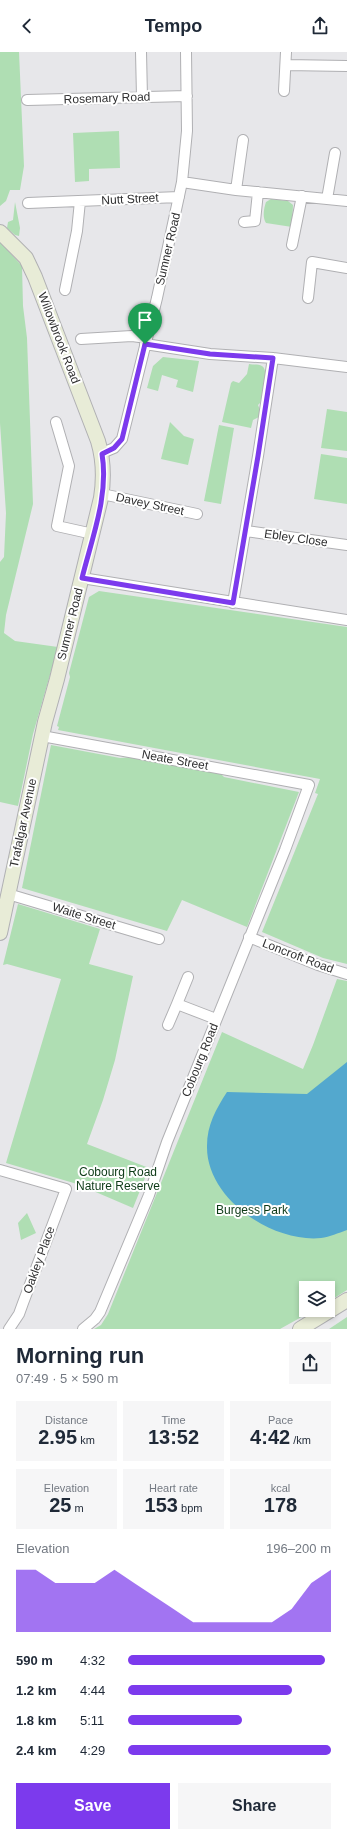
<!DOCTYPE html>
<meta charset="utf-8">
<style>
body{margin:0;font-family:Arial,sans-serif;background:#f6f6f7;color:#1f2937;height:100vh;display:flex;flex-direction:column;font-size:15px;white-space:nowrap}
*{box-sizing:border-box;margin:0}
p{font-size:13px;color:#747a83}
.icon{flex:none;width:22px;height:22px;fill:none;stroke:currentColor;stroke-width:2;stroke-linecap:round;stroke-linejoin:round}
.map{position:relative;height:1277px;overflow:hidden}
.side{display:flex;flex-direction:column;background:#fff;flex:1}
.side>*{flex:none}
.controls{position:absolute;left:299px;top:1229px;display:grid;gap:8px}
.controls a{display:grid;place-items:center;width:36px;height:36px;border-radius:0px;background:#fff;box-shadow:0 2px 6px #0003;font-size:20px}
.pin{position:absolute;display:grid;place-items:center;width:34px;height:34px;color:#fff;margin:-41px -17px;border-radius:50% 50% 50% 0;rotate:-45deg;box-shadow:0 0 4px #0007}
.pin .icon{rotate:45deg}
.round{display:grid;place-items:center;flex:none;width:42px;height:42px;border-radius:0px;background:#f6f6f7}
.headline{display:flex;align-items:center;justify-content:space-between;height:68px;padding:0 16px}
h1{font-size:22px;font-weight:700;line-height:30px}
.figures{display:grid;grid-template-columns:repeat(3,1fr);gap:6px;height:68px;padding:4px 16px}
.figures div{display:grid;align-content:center;border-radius:0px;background:#f6f6f7;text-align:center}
.figures b{font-size:20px;font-weight:700}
.figures small{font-size:11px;font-weight:400}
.figures p{font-size:11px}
.chart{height:112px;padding:8px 16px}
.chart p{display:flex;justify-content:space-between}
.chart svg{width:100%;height:72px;margin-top:4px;fill:#7c3aed;opacity:.7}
.cta{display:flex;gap:8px;margin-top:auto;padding:8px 16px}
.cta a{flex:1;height:46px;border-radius:0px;background:#7c3aed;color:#fff;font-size:16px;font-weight:700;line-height:46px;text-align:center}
.cta a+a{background:#f6f6f7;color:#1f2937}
ul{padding:0 16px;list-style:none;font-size:13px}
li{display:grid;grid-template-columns:64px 48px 1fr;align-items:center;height:30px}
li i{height:10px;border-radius:5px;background:#7c3aed}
header{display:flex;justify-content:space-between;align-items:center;height:52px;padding:0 16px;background:#fff;font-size:18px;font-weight:700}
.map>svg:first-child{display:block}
.green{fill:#afdeb3}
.water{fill:#53a8ce}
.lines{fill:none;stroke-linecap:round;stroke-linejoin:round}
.minor-casing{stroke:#b0b0b3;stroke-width:12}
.secondary-casing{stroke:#b0b0b3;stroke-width:16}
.minor{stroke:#fff;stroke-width:10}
.secondary{stroke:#e8ecd7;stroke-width:14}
.route-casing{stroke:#fff;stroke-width:8}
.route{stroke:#7c3aed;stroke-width:5}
.labels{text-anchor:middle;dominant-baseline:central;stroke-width:4;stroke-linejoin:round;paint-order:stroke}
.street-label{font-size:12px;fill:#2f2f30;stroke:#fff}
.park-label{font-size:12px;fill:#0d3a17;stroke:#fff}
</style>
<header><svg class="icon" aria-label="back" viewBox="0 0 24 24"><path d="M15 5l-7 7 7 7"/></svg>Tempo<svg class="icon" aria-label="share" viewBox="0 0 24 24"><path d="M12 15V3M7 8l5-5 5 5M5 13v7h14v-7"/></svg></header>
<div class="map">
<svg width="347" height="1277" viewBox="0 0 347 1277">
<rect width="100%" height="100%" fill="#e7e7ea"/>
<path class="green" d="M0 0H19L24 114 20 138H10L6 149 0 154Z
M119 79 120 116 89 117V129L75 130 73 81Z
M271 147 288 149 293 153 292 175 266 171C262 165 264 156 266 150Z
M15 150 20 176 19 184 15 183 7 176 8 170 13 168Z
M0 190 22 214 23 254 27 286 33 452 6 563 4 581 15 589 58 595 33 682 18 754 0 750V510L4 505 6 461 0 371Z
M163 305 199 309 193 340 176 335 178 328 162 323 158 339 147 336 153 314Z
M249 312C253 313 259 312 262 314 270 319 262 343 260 351L258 353 260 358 259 365 253 368 251 376 222 370 231 331 233 329 239 331 247 322Z
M327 357 347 360V399L321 396Z
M170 370 184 384 194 387 188 413 161 407Z
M219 373 234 376 221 452 204 449Z
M321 402 347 406V452L314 447Z
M99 539 347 575V912L323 906 262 880 318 742 315 741 320 727 58 678 59 675 57 674 70 625 69 621 89 545Z
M51 693 120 706 133 705 221 722 224 725 299 740 247 875 182 848 167 879 22 836Z
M18 852 100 877 89 912 133 924 115 1008 103 1048 87 1092 149 1116 133 1156 77 1132 6 1111 61 927 7 912 3 913Z
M337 927 347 929V1238L328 1250V1236H306V1258H314L280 1277H94L101 1273 108 1262 222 980 303 1017 313 993Z
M27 1161 36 1181 21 1188 18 1171Z
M347 1265V1277H329Z"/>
<path class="water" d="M347 1010V1178C338 1181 330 1185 321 1186 272 1191 206 1146 207 1094 207 1073 216 1057 227 1040L307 1042Z"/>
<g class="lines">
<defs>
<path id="minor" d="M141 0 142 45
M286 13 347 14
M284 39 286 0
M27 48 187 44
M182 130 236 138 347 149
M236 138 243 88
M327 147 335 101
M28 151 179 145
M244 170 255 169 258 140
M292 193 302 144
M65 238 77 179 80 149
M308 246 312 210 347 216
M81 287 132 284 147 286
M145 292 210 302 273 306 347 315
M56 370 69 414 57 474 93 482
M102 401 114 396 122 387 157 246 182 130 187 79 186 0
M102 442 197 462
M246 479 347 493
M82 526 347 568
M233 551 258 404 273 306
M42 684 309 733 285 798 167 1090 149 1143 100 1260 95 1267 83 1277
M8 842 159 887
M249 885 318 913 347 922
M177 952 188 925
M168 973 177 952 216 967
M0 1118 66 1137 23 1251 19 1262 9 1277"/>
<path id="secondary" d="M0 180 26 206 35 225 98 389C104 409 104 427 101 446L57 627 45 670 0 881
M300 1277 347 1248"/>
</defs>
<use href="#minor" class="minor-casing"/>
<use href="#secondary" class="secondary-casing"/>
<use href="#minor" class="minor"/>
<use href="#secondary" class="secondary"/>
</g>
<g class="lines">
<defs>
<path id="route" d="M145 292 210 302 273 306 258 404 233 551 82 526C92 486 109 443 102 402L114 396 122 387Z"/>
</defs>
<use href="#route" class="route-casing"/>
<use href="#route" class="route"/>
</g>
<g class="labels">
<g class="street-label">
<text transform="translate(107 46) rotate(-2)">Rosemary Road</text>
<text transform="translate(130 147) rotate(-3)">Nutt Street</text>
<text transform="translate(168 197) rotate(-77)">Sumner Road</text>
<text transform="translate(59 286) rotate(69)">Willowbrook Road</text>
<text transform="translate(150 452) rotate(12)">Davey Street</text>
<text transform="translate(296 486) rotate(8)">Ebley Close</text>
<text transform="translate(70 572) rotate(-76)">Sumner Road</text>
<text transform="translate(175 708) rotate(10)">Neate Street</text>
<text transform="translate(23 771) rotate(-78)">Trafalgar Avenue</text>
<text transform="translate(84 864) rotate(17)">Waite Street</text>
<text transform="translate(298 904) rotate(21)">Loncroft Road</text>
<text transform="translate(200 1008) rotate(-68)">Cobourg Road</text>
<text transform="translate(39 1208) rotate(-70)">Oakley Place</text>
</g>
<g class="park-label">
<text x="118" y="1120">Cobourg Road<tspan x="118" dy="14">Nature Reserve</tspan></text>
<text x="252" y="1158">Burgess Park</text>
</g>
</g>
</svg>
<div class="controls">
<a><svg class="icon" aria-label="layers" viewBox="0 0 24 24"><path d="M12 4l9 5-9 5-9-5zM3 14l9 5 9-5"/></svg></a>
</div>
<div class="pin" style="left:145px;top:292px;background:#1e9e55"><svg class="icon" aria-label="arrive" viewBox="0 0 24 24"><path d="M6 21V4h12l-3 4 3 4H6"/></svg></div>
</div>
<section class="side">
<div class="headline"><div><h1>Morning run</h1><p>07:49 · 5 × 590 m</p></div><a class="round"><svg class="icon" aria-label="share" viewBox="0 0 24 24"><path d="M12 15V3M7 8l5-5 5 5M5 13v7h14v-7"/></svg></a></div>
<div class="figures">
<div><p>Distance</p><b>2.95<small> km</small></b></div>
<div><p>Time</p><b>13:52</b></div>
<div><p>Pace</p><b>4:42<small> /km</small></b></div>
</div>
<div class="figures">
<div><p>Elevation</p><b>25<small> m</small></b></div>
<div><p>Heart rate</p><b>153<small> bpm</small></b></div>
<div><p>kcal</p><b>178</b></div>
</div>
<div class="chart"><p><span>Elevation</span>196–200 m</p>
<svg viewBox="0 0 160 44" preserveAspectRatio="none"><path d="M0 44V6L10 6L20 14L30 14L40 14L50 6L60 14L70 22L80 30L90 38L100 38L110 38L120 38L130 38L140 30L150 14L160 6V44z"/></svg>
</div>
<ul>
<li><b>590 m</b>4:32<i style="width:97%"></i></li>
<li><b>1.2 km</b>4:44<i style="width:81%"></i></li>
<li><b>1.8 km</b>5:11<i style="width:56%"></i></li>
<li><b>2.4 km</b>4:29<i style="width:100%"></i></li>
</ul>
<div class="cta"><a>Save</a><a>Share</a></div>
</section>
